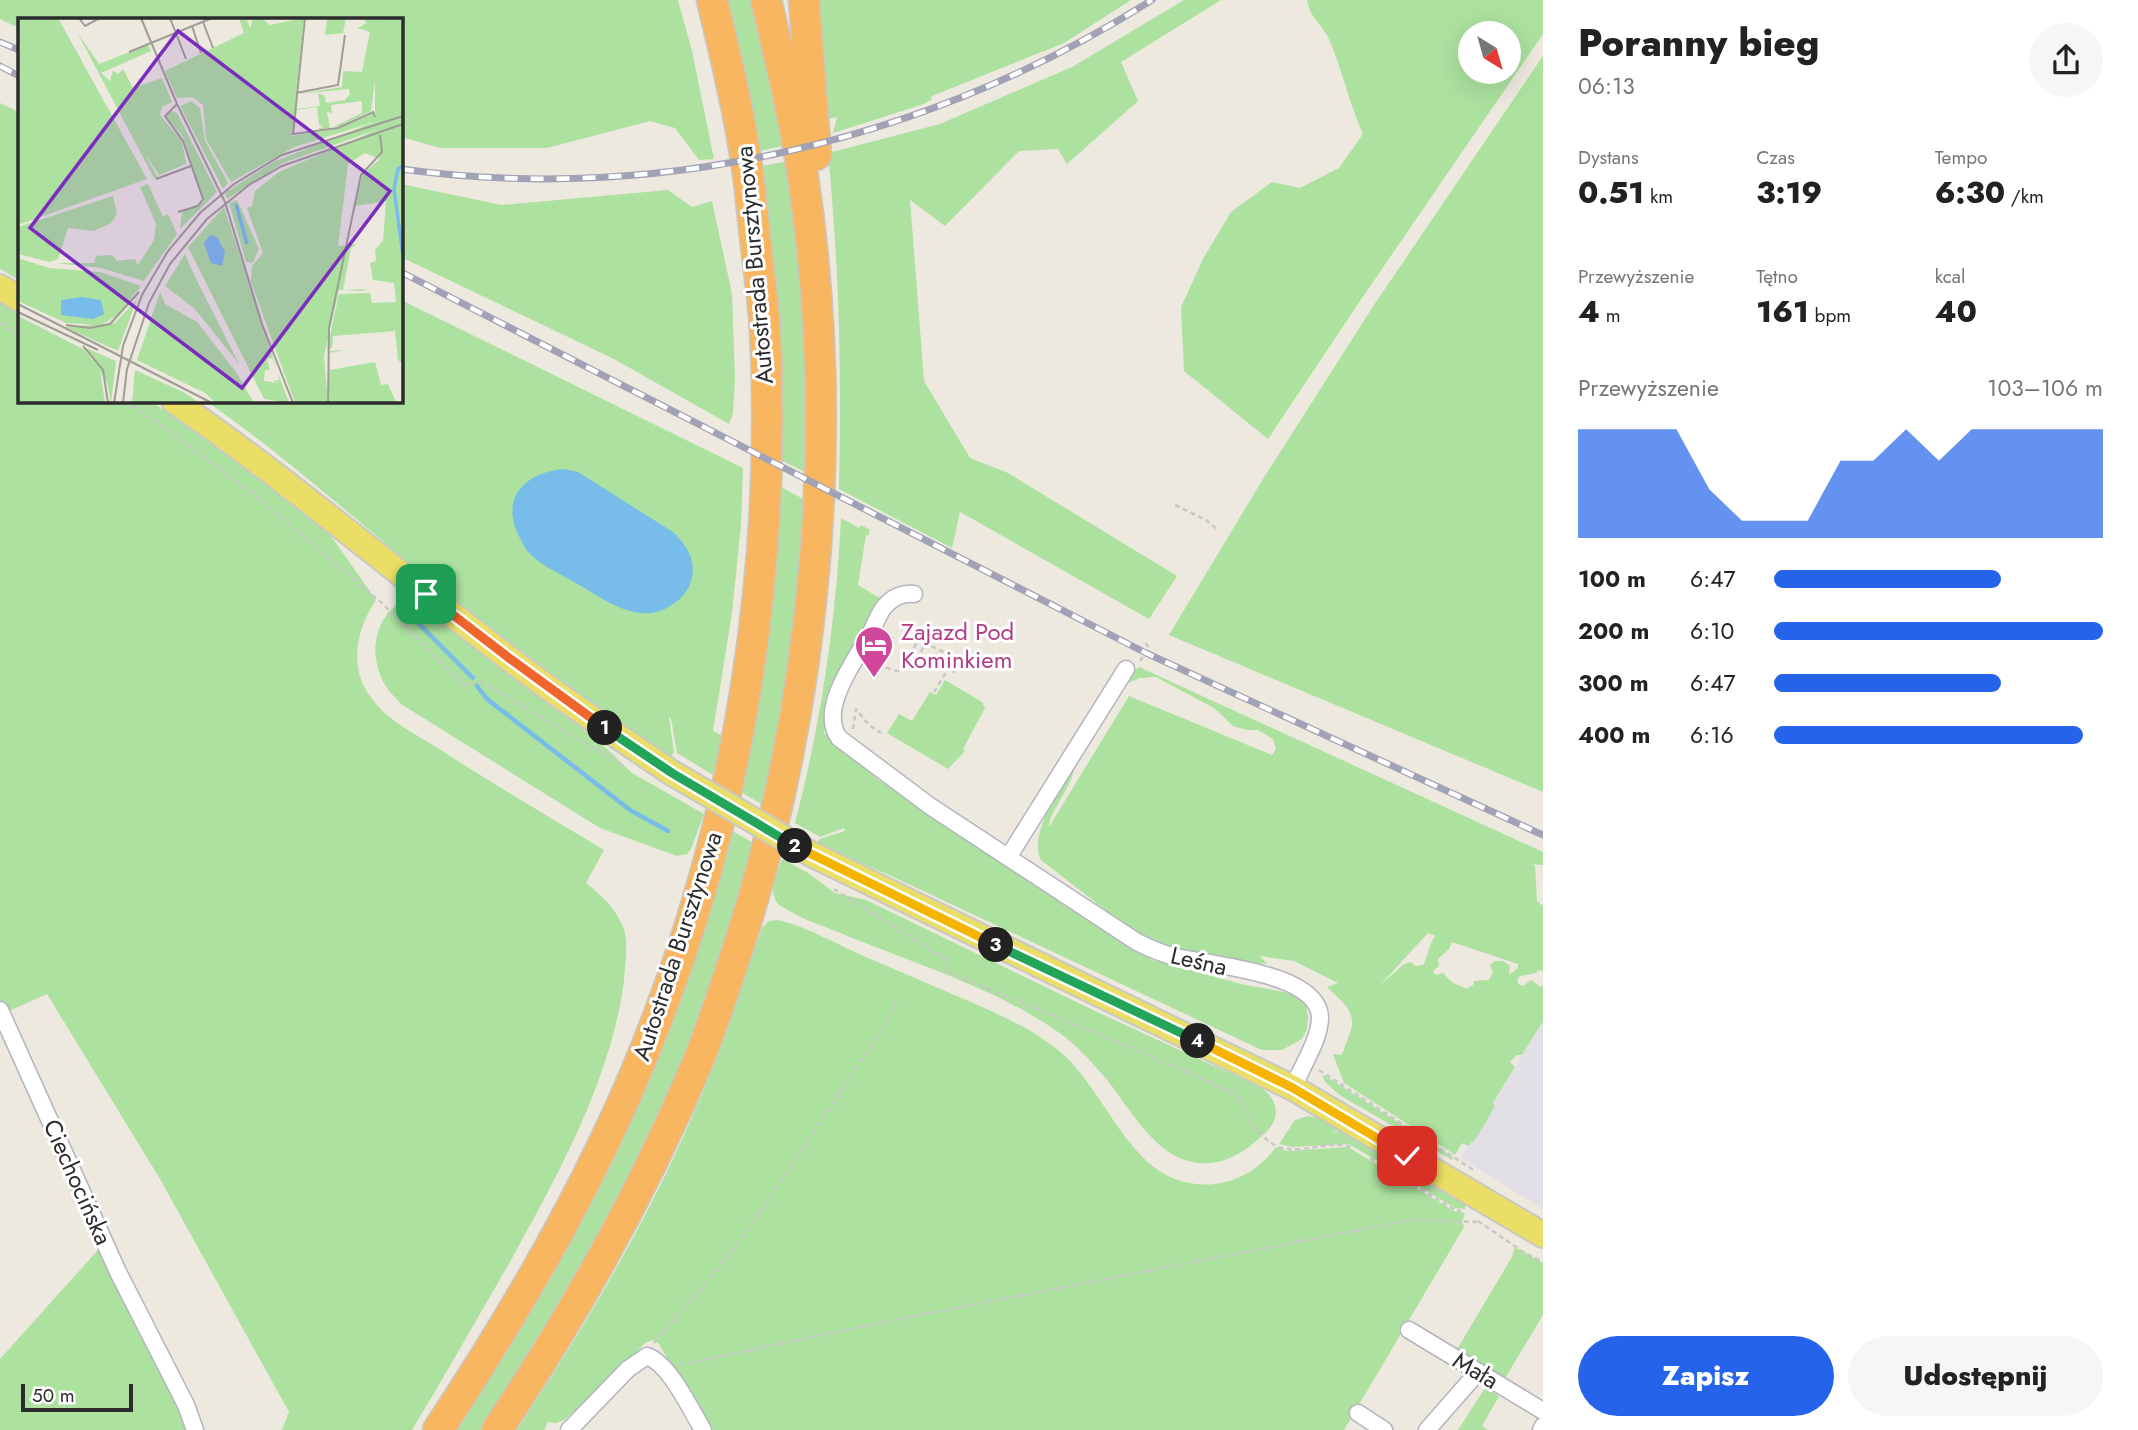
<!DOCTYPE html>
<html lang="pl">
<meta charset="utf-8">
<style>
body{margin:0;font-family:Jost,sans-serif;background:#f6f6f6;color:#222;height:100vh;display:flex;flex-direction:column;font-size:26px;white-space:nowrap}
*{box-sizing:border-box;margin:0}
p{font-size:23px;color:#767676}
.icon{flex:none;width:38px;height:38px;fill:none;stroke:currentColor;stroke-width:2;stroke-linecap:round;stroke-linejoin:round}
.map{position:relative;flex:1;overflow:hidden}
.side{display:flex;flex-direction:column;background:#fff;width:595px}
.side>*{flex:none}
.needle{width:46px;rotate:143deg}
.controls{position:absolute;left:1458px;top:21px;display:grid;gap:14px}
.controls a{display:grid;place-items:center;width:63px;height:63px;border-radius:50%;background:#fff;box-shadow:0 7px 28px #0002;font-size:35px}
.scale{position:absolute;left:21px;bottom:18px;width:112px;box-sizing:border-box;padding-left:7px;border:4px solid #2c2c2c;border-top:0;font-size:19px;line-height:24px;white-space:nowrap;color:#2c2c2c;-webkit-text-stroke:5px #fff;paint-order:stroke}
.pin{position:absolute;display:grid;place-items:center;width:60px;height:60px;color:#fff;margin:-30px;border-radius:14px;box-shadow:0 4px 10px #0006}
.km{position:absolute;width:35px;height:35px;margin:-18px;border-radius:50%;background:#222;color:#fff;font-size:19px;line-height:35px;text-align:center}
.round{display:grid;place-items:center;flex:none;width:74px;height:74px;border-radius:37px;background:#f6f6f6}
.head{display:flex;align-items:center;justify-content:space-between;height:119px;padding:0 35px}
h1{font-size:38px;font-weight:800;line-height:52px}
.stats{display:grid;grid-template-columns:repeat(3,1fr);gap:10px;height:119px;padding:7px 35px}
.stats div{display:grid;align-content:center}
.stats b{font-size:30px;font-weight:800}
.stats small{font-size:19px;font-weight:400}
.stats p{font-size:19px}
.chart{height:196px;padding:14px 35px}
.chart p{display:flex;justify-content:space-between}
.chart svg{width:100%;height:126px;margin-top:7px;fill:#2563eb;opacity:.7}
.action{display:flex;gap:14px;margin-top:auto;padding:14px 35px}
.action a{flex:1;height:80px;border-radius:42px;background:#2563eb;color:#fff;font-size:28px;font-weight:800;line-height:80px;text-align:center}
.action a+a{background:#f6f6f6;color:#222}
ul{padding:0 35px;list-style:none;font-size:23px}
li{display:grid;grid-template-columns:112px 84px 1fr;align-items:center;height:52px}
li i{height:18px;border-radius:9px;background:#2563eb}
main{display:flex;flex:1;min-height:0}
.map>svg:first-child{display:block}
.industrial{fill:#e2dfe6}
.green{fill:#ace19f;fill-rule:evenodd}
.water{fill:#78bcea}
.lines{fill:none;stroke-linecap:round;stroke-linejoin:round}
.stream{stroke:#78bcea;stroke-width:4.5}
.street-casing{stroke:#b3b4bf;stroke-width:19}
.primary-casing{stroke:#c8c8c8;stroke-width:28}
.highway-casing{stroke:#c8c8c8;stroke-width:33}
.path{stroke:#c8c8c8;stroke-width:2.5;stroke-dasharray:5 3.5;stroke-linecap:butt}
.street{stroke:#fff;stroke-width:16}
.primary{stroke:#ebde66;stroke-width:24}
.highway{stroke:#f8b660;stroke-width:30}
.rail-casing{stroke:#a2a2b6;stroke-width:7}
.rail{stroke:#fff;stroke-width:4.5;stroke-dasharray:13;stroke-linecap:butt}
.primary-bridge-casing{stroke:#c8c8c8;stroke-width:28;stroke-linecap:butt}
.primary-bridge{stroke:#ebde66;stroke-width:24}
.split-1-casing{stroke:#fff;stroke-width:14}
.split-2-casing{stroke:#fff;stroke-width:14}
.split-3-casing{stroke:#fff;stroke-width:14}
.split-4-casing{stroke:#fff;stroke-width:14}
.split-5-casing{stroke:#fff;stroke-width:14}
.split-1{stroke:#f0652b;stroke-width:9}
.split-2{stroke:#22a559;stroke-width:9}
.split-3{stroke:#f5b400;stroke-width:9}
.split-4{stroke:#22a559;stroke-width:9}
.split-5{stroke:#f5b400;stroke-width:9}
.labels{text-anchor:middle;dominant-baseline:central;stroke-width:6;stroke-linejoin:round;paint-order:stroke}
.street-label{font-size:24px;fill:#2c2c2c;stroke:#fff}
.hotel-label{font-size:24px;fill:#b23c85;stroke:#fff;text-anchor:start}
.inset-river{fill:none;stroke:#78bcea;stroke-width:3.5}
.inset-road{fill:none;stroke:#a09d97;stroke-width:2}
.view{fill:#7b2cbf;fill-opacity:0.15;stroke:#7b2cbf;stroke-width:3.5}
.inset-edge{fill:none;stroke:#2c2c2c;stroke-width:3.5}
</style>
<main>
<div class="map">
<svg width="1543" height="1430" viewBox="0 0 1543 1430">
<rect width="100%" height="100%" fill="#ede9df"/>
<path class="industrial" d="M1543 1021V1209L1461 1158Z"/>
<path class="green" d="M0 0H678L692 51 714 159 699 160 675 128 650 121 547 148H440L401 137V19H19V28L0 19Z
M722 0H757L786 145 756 152Z
M817 0H1131L1064 43 932 96 931 100 921 105 833 133 837 117 823 120Z
M1184 0H1221L1121 62 1138 101 1067 164 1058 149 1019 151 945 226 910 200 924 381 970 458 1008 473 1177 576 1149 619 960 512 952 548 839 489C842 376 839 266 828 153L940 124 1072 67Z
M1307 0H1543V34L1362 298 1268 439 1184 371 1181 307 1204 257 1231 212 1272 182 1300 188 1339 168 1363 134C1349 103 1342 69 1329 39 1321 23 1310 18 1307 0ZM1508 33V72H1470V33Z
M1543 56V792L1169 635 1263 479 1374 305Z
M0 103 19 112V280L0 269Z
M789 161 799 229 811 475 775 457 756 167Z
M401 184 502 205 668 190 692 207 712 201 732 294 735 379 733 413 729 424 614 359 401 257Z
M401 300 743 468 741 524 732 613 713 731 722 736 713 775 677 753 671 718H669L674 752 671 757C581 697 495 632 409 563 342 508 277 450 206 401H401Z
M0 303 19 314V401H151L324 526 376 600C356 629 348 669 372 699 387 720 414 733 436 747 491 783 548 816 604 850L586 883C602 896 615 907 623 927 629 942 625 964 624 980 612 1077 558 1175 511 1260 478 1317 446 1374 412 1430H282L289 1412 160 1179 47 994 0 1015Z
M775 484 809 502 793 659H787L793 661 778 744H772L778 745 766 807 736 789Z
M841 518 859 528 861 525 870 530 868 536 866 535 858 585 891 605 830 699 824 733 877 779 1152 960 1245 985 1284 992 1300 998 1306 1005 1308 1017 1307 1029 1302 1039 1282 1050H1262L889 875 817 844 819 839 845 831 844 828 820 837 795 823C821 723 836 622 841 518Z
M405 600 418 602 604 746 632 773 704 814 691 849 687 854 677 856 600 828 401 704C393 695 385 688 381 677 369 650 376 614 405 600Z
M1139 667 1543 852V865L1532 864 1535 866 1537 901 1543 906V971L1539 970 1536 973 1520 976 1517 980 1518 984 1523 986 1531 980 1541 987 1543 985V1021L1522 1055H1517L1510 1062 1515 1067 1493 1103 1495 1106 1477 1137 1468 1146 1462 1143 1455 1155 1344 1083 1333 1054 1341 1055 1343 1052C1345 1044 1349 1037 1351 1030 1357 1011 1339 999 1327 987L1338 983 1294 961 1260 956 1267 964 1224 960 1188 953 1142 935 1126 926 1041 860C1027 836 1062 784 1075 763 1074 786 1048 813 1049 827L1129 696 1272 755 1276 749 1273 739 1258 730H1247L1233 726 1214 708 1156 677 1140 678 1128 683 1123 680ZM1428 933 1435 936C1428 945 1429 955 1423 965L1416 966 1410 962 1404 964 1380 985ZM1452 942 1518 964V968L1509 975 1510 966 1503 961H1495L1490 965 1493 972 1489 980 1474 981V984L1467 989 1453 983 1443 973 1435 975 1433 971 1439 966 1438 959 1449 949Z
M945 680 982 702 985 708 963 749 965 751 948 769 887 733 899 714 912 721 930 692 936 695Z
M727 828 757 845 708 1004 643 1160 545 1334 540 1332 545 1336 484 1430H450L504 1344Z
M782 859 808 873 835 893 866 900 1095 1011 1260 1087C1276 1097 1282 1115 1268 1130 1247 1152 1219 1170 1188 1161 1152 1151 1129 1107 1107 1080 1092 1062 1077 1045 1058 1032 999 990 917 964 850 937 827 927 799 919 778 904 767 891 777 874 782 859Z
M778 920C808 927 838 945 866 957 897 970 928 984 959 997 998 1014 1038 1030 1069 1060 1102 1094 1127 1156 1168 1176 1208 1195 1252 1181 1276 1147L1287 1151 1348 1147 1454 1211 1465 1213 1462 1222 1464 1227 1344 1430H709L659 1344 653 1340 645 1343 611 1380 564 1420 556 1423 548 1422 544 1430H517C587 1324 653 1212 702 1094 724 1039 743 984 762 928L769 921Z
M1322 1074 1453 1157 1452 1160 1341 1096 1325 1082Z
M1308 1116 1320 1118 1338 1129 1333 1134 1340 1130 1466 1204 1465 1209 1455 1208 1349 1144 1292 1147 1279 1144 1295 1120Z
M107 1240 188 1430H0V1359Z
M1515 1247 1543 1263V1315L1504 1380 1456 1351 1512 1257Z
M1485 1388 1499 1396 1482 1426 1488 1430H1458Z"/>
<path class="water" d="M564 469 578 472 673 532C688 546 698 563 690 584 687 592 681 599 673 604 641 628 605 600 576 583 560 574 540 565 527 551 523 545 520 538 517 532 501 494 529 472 564 469Z"/>
<g class="lines">
<path class="stream" d="M403 608 473 678
M477 686 487 699 630 810 668 831"/>
<defs>
<path id="street" d="M914 594C902 593 893 597 885 606 878 614 875 625 870 634 855 661 818 709 839 738L930 806 1137 942C1149 948 1162 954 1176 957 1211 965 1320 973 1320 1018 1320 1039 1301 1068 1293 1088
M1009 856 1126 669
M0 1010 118 1272 186 1405 195 1430
M1409 1330 1543 1411
M1358 1413 1384 1430
M569 1430 628 1369 647 1356C670 1364 690 1409 703 1430
M1427 1430 1478 1372
M1541 1430 1543 1426"/>
<path id="primary" d="M0 287 19 299
M174 401C289 481 396 572 507 657 560 698 616 735 672 773
M813 855 1293 1088 1543 1235"/>
<path id="highway" d="M804 0 816 155
M438 1430C524 1300 603 1163 658 1017 742 798 777 562 765 328 763 300 759 273 756 245 752 213 750 180 744 148 736 98 724 49 712 0
M497 1430C576 1312 644 1190 699 1059 714 1022 726 984 739 945 817 702 841 430 803 177 794 117 780 59 766 0"/>
</defs>
<use href="#street" class="street-casing"/>
<use href="#primary" class="primary-casing"/>
<use href="#highway" class="highway-casing"/>
<path class="path" d="M0 323 19 335
M125 401 157 422 253 494 383 604 463 685 482 682 624 766
M1175 505 1206 520 1218 530
M893 637 882 662 887 668 900 672 919 639 925 643
M921 652 925 643 960 660 953 673
M1140 661 1149 648 1144 641
M934 692 948 669
M853 729 856 709 869 725 881 733
M834 889 945 959 948 972 1132 1048 1236 1094C1245 1102 1246 1113 1252 1123 1255 1129 1261 1135 1266 1139 1290 1162 1325 1138 1352 1147
M1319 1070 1475 1171
M1370 1158 1455 1210 1461 1211
M1478 1221 1525 1253 1543 1262
M654 1343 717 1269 759 1214 882 1030 897 997
M679 1365 884 1322 1411 1220 1477 1222"/>
<use href="#street" class="street"/>
<use href="#primary" class="primary"/>
<use href="#highway" class="highway"/>
<defs>
<path id="rail" d="M0 42 19 50
M0 66 19 76
M401 169C662 205 930 140 1152 0
M401 272 1146 653 1543 835"/>
</defs>
<use href="#rail" class="rail-casing"/>
<use href="#rail" class="rail"/>
<defs>
<path id="primary-bridge" d="M672 773 813 855"/>
</defs>
<use href="#primary-bridge" class="primary-bridge-casing"/>
<use href="#primary-bridge" class="primary-bridge"/>
</g>
<g class="lines">
<defs>
<path id="split-1" d="M426 594 509 658 605 728"/>
<path id="split-2" d="M605 728 672 773 795 846"/>
<path id="split-3" d="M795 846 996 945"/>
<path id="split-4" d="M996 945 1198 1041"/>
<path id="split-5" d="M1198 1041 1293 1088 1407 1156"/>
</defs>
<use href="#split-1" class="split-1-casing"/>
<use href="#split-2" class="split-2-casing"/>
<use href="#split-3" class="split-3-casing"/>
<use href="#split-4" class="split-4-casing"/>
<use href="#split-5" class="split-5-casing"/>
<use href="#split-1" class="split-1"/>
<use href="#split-2" class="split-2"/>
<use href="#split-3" class="split-3"/>
<use href="#split-4" class="split-4"/>
<use href="#split-5" class="split-5"/>
</g>
<defs>
<symbol id="hotel-pin" viewBox="-11 -11 22 30"><path d="M0 17L-7.5 6A9.5 9.5 0 1 1 7.5 6Z" fill="#d1479c" stroke="#fff"/><path d="M-6-4.5h1.5V1H6V5H4.5V3h-9V5H-6ZM-4 0a1.8 1.8 0 1 1 3.6 0ZM.5 0V-2.5h3Q6-2.5 6 0Z" fill="#fff"/></symbol>
</defs>
<g fill-rule="evenodd">
<use href="#hotel-pin" x="852" y="623" width="44" height="60"/>
</g>
<g class="labels">
<g class="street-label">
<text transform="translate(754 265) rotate(-95)">Autostrada Bursztynowa</text>
<text transform="translate(677 946) rotate(-72)">Autostrada Bursztynowa</text>
<text transform="translate(1199 961) rotate(13)">Leśna</text>
<text transform="translate(78 1182) rotate(66)">Ciechocińska</text>
<text transform="translate(1476 1370) rotate(31)">Mała</text>
</g>
<g class="hotel-label">
<text x="901" y="631">Zajazd Pod<tspan x="901" dy="28">Kominkiem</tspan></text>
</g>
</g>
<g transform="translate(18 18)">
<rect width="385" height="385" fill="#ede9df"/>
<path d="M0 0H40L129 161 0 207ZM221 0H228L232 10 235 0H244L252 7 286 0 274 118 314 112 357 94V62L353 93 322 108 315 109 344 95V83L313 87 314 95 309 94 312 110 299 112 305 108 301 107 299 89 279 92 276 114 278 91 302 88 300 75 307 78 308 85 327 82 332 76 331 71 280 76 324 69 325 53 344 54 352 14 339 10 349 5 346 2 385 0V346L380 342 377 313 315 318 314 330 309 331 321 276 352 275 354 285 378 284 376 265 355 262 352 245 358 243 357 232 365 223 368 183 337 188 345 156 362 141 347 135 330 146 320 228 339 226 333 230 325 272 349 271 344 273 321 272 306 338 310 385H277L233 264 234 248 245 235 229 190 234 188 237 173 261 154 361 111 265 145 209 181 207 175 255 144 359 103 276 129 213 164 188 121 185 87 174 79 159 80 147 53 226 15ZM309 0H328L325 15 307 17ZM59 14 81 46 130 27 133 33 83 55 92 63 95 52 100 56 105 51 115 70 144 60 154 84 144 89 142 97 164 123 168 146 141 157 126 134 140 160H136ZM173 83 182 90 187 123 210 165 205 171 162 88ZM152 92 159 95 199 174 162 211 164 194 186 183 165 119 148 98ZM130 166 145 199 150 196 159 216 126 263 83 250 37 245H76L78 238 94 237 99 243 117 241 120 247 136 222 138 206 122 169ZM95 178 99 196 93 205 76 213 50 210 40 241 32 244 0 236V209ZM219 182 241 231 235 245 228 244 211 185ZM206 189 259 352 254 340 249 341 252 352H247L246 363 261 365 255 363 261 362 260 355 271 385 246 381 170 229ZM167 236 176 257 221 346 176 290 147 268ZM0 240 31 250 82 254 123 268 100 297 83 307 48 305 0 283ZM142 274 147 286 179 304 218 354 236 385H198L187 375 119 342ZM119 281 100 333 47 309 97 305ZM0 298 65 331 82 351 87 385H0ZM68 330 98 343 93 385 89 364ZM327 332 311 335 312 352 357 344 363 367 370 366 378 384 385 385H311V333ZM117 352 165 374 182 385H114Z" fill="#ace19f"/>
<path d="M192 217 199 219 207 234 204 248 193 245 186 225ZM63 279 83 282 86 296 75 301 43 297V282Z" fill="#78bcea"/>
<path class="inset-river" d="M385 148 380 151 376 171 385 238M218 186 229 226"/>
<path class="inset-road" d="M61 0 67 8 82 0M123 0 159 86 207 184 244 306 275 385M152 0 168 41M287 0 275 116 320 110 355 94 357 99M185 4 195 30M174 8 183 35M111 34 194 0M278 75 320 67 327 17M159 86 147 98 165 123 185 181 180 188 160 194M138 161 173 148M0 286 194 385M0 294 80 332M48 307 72 310 92 306 121 274M65 328 85 352 90 385M96 385 105 328 124 277 150 233 182 195 216 166 264 137 385 98M105 385 109 351 131 285 152 246 189 201 231 167 264 148 385 106M310 385 311 310 343 157 364 134 362 117"/>
<path class="view" d="M160 13 372 173 224 370 12 210Z"/>
<rect width="385" height="385" class="inset-edge"/>
</g>
</svg>
<div class="controls">
<a><svg class="needle" viewBox="-14 -14 28 28"><path d="M0-13l5 13h-10z" fill="#e53935"/><path d="M0 13l5-13h-10z" fill="#767676"/></svg></a>
</div>
<div class="scale">50 m</div>
<div class="pin" style="left:426px;top:594px;background:#1e9e55"><svg class="icon" aria-label="arrive" viewBox="0 0 24 24"><path d="M6 21V4h12l-3 4 3 4H6"/></svg></div>
<div class="pin" style="left:1407px;top:1156px;background:#d93025"><svg class="icon" aria-label="check" viewBox="0 0 24 24"><path d="M5 12l5 5 9-10"/></svg></div>
<b class="km" style="left:605px;top:728px">1</b>
<b class="km" style="left:795px;top:846px">2</b>
<b class="km" style="left:996px;top:945px">3</b>
<b class="km" style="left:1198px;top:1041px">4</b>
</div>
<section class="side">
<div class="head"><div><h1>Poranny bieg</h1><p>06:13</p></div><a class="round"><svg class="icon" aria-label="share" viewBox="0 0 24 24"><path d="M12 15V3M7 8l5-5 5 5M5 13v7h14v-7"/></svg></a></div>
<div class="stats">
<div><p>Dystans</p><b>0.51<small> km</small></b></div>
<div><p>Czas</p><b>3:19</b></div>
<div><p>Tempo</p><b>6:30<small> /km</small></b></div>
</div>
<div class="stats">
<div><p>Przewyższenie</p><b>4<small> m</small></b></div>
<div><p>Tętno</p><b>161<small> bpm</small></b></div>
<div><p>kcal</p><b>40</b></div>
</div>
<div class="chart"><p><span>Przewyższenie</span>103–106 m</p>
<svg viewBox="0 0 160 44" preserveAspectRatio="none"><path d="M0 44V6L10 6L20 6L30 6L40 27L50 38L60 38L70 38L80 17L90 17L100 6L110 17L120 6L130 6L140 6L150 6L160 6V44z"/></svg>
</div>
<ul>
<li><b>100 m</b>6:47<i style="width:69%"></i></li>
<li><b>200 m</b>6:10<i style="width:100%"></i></li>
<li><b>300 m</b>6:47<i style="width:69%"></i></li>
<li><b>400 m</b>6:16<i style="width:94%"></i></li>
</ul>
<div class="action"><a>Zapisz</a><a>Udostępnij</a></div>
</section>
</main>
